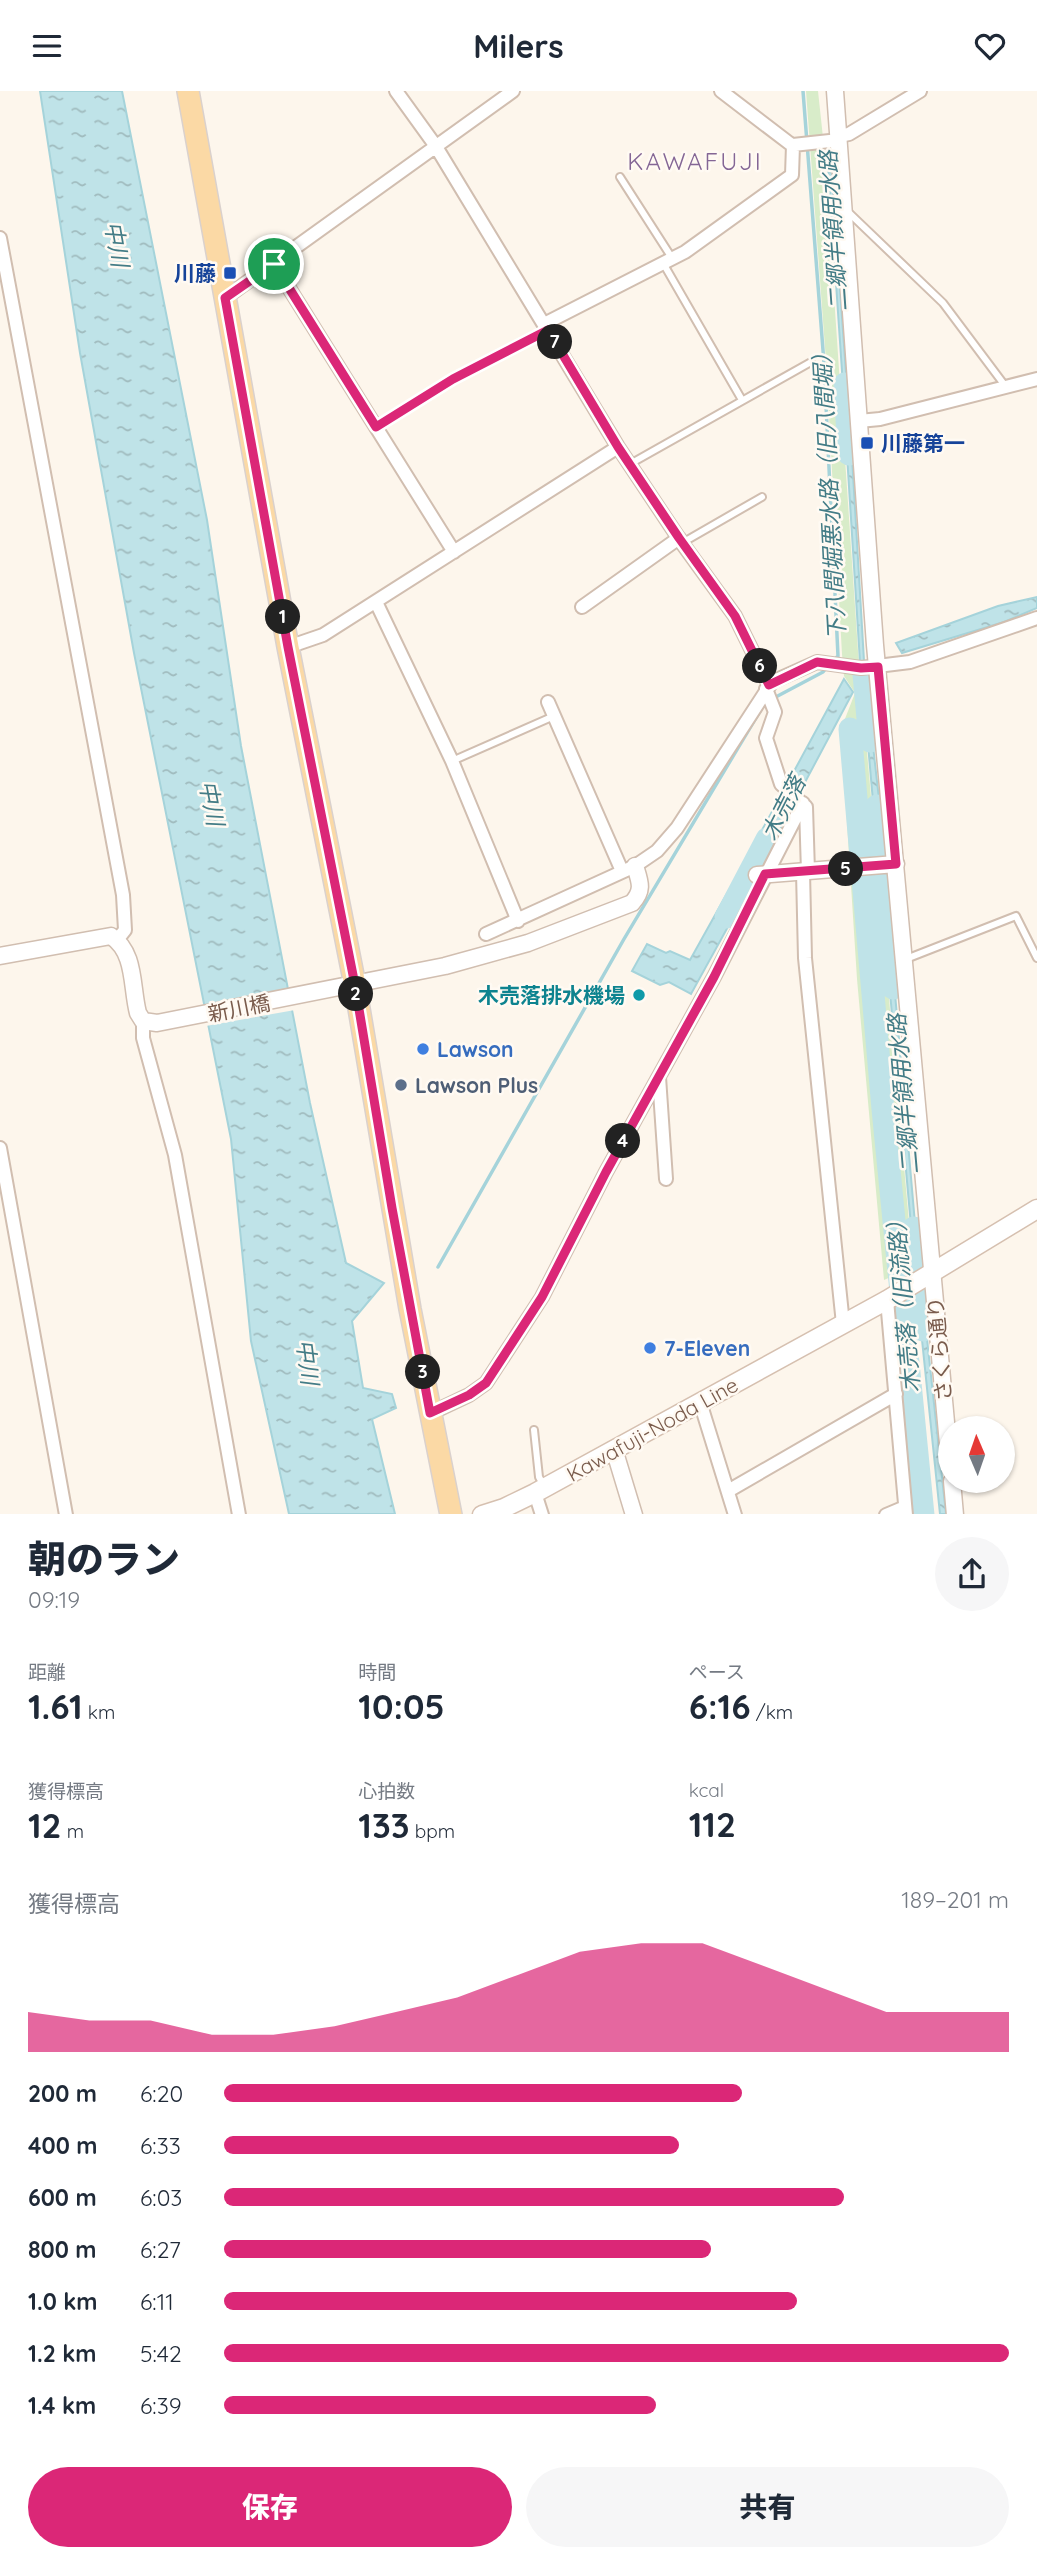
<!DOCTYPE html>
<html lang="ja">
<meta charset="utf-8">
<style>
body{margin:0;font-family:Quicksand,"Noto Sans JP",sans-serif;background:#f6f6f7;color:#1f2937;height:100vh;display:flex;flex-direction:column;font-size:26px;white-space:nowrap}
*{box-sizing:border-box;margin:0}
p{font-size:23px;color:#747a83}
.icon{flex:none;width:38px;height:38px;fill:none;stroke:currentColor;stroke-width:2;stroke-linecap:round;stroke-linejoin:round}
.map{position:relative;height:1423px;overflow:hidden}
.side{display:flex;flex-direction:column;background:#fff;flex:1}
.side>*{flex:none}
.needle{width:46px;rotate:358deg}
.buttons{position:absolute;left:938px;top:1325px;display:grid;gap:14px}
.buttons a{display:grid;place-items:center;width:77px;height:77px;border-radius:50%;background:#fff;box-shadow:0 2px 5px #0004;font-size:35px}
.pin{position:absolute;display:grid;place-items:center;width:60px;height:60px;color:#fff;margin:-30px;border:4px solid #fff;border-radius:50%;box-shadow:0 2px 7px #0007}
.km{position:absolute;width:35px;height:35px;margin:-18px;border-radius:50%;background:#222;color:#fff;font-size:19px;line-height:35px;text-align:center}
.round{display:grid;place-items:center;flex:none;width:74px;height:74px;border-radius:37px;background:#f6f6f7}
.headline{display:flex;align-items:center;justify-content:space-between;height:119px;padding:0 28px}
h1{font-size:38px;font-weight:800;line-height:52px}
.figures{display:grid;grid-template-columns:repeat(3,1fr);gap:10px;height:119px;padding:7px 28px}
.figures div{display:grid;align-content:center}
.figures b{font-size:35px;font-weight:800}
.figures small{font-size:19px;font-weight:400}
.figures p{font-size:19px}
.chart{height:196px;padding:14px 28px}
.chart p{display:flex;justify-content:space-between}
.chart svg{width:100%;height:126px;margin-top:7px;fill:#db2777;opacity:.7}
.action{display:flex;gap:14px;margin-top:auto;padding:14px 28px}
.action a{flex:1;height:80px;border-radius:42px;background:#db2777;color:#fff;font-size:28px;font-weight:800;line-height:80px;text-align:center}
.action a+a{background:#f6f6f7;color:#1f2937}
ul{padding:0 28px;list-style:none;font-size:23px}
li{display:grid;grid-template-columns:112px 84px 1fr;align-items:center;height:52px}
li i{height:18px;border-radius:9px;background:#db2777}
header{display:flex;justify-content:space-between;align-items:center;height:91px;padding:0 28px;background:#fff;font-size:32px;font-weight:800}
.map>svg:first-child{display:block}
.green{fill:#d8ecc9}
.water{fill:url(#water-ripples);stroke:#a5d3da;stroke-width:2}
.pier{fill:#fdf6ec}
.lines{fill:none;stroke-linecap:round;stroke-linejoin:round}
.stream{stroke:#a5d3da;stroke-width:3.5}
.river{stroke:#bfe3e8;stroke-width:23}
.service-casing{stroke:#d1beb0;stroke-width:10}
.minor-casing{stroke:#d1beb0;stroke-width:16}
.tertiary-casing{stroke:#d1beb0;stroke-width:19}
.secondary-casing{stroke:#d6c0b0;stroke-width:21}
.primary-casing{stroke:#dad1cd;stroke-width:24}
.service{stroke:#fff;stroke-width:6}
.minor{stroke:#fff;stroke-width:12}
.tertiary{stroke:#fff;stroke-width:16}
.secondary{stroke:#fff;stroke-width:18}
.primary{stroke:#fbd9a5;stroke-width:21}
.route-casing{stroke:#fff;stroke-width:14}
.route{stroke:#db2777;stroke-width:9}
.transit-dot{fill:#1a4fb4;stroke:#fffaf3;stroke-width:2.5}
.culture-dot{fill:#0f9aa8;stroke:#fffaf3;stroke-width:2.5}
.shop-dot{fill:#3f7fe0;stroke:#fffaf3;stroke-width:2.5}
.service-dot{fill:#5c6f8a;stroke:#fffaf3;stroke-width:2.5}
.labels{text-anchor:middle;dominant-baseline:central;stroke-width:5;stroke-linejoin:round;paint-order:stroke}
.transit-label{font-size:21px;font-weight:bold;fill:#164399;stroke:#fffaf3;text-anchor:end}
.culture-label{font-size:21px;font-weight:bold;fill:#0d838f;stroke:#fffaf3;text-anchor:end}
.street-label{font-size:21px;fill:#7a5c4d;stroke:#fffaf3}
.shop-label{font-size:21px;font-weight:bold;fill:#366cbe;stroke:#fffaf3;text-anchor:start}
.service-label{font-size:21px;font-weight:bold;fill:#4e5e75;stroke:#fffaf3;text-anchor:start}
.water-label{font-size:23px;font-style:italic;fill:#437c86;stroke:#fffaf3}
.quarter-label{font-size:24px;letter-spacing:2px;fill:#846695;stroke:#fffaf3}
</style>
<header><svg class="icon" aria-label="menu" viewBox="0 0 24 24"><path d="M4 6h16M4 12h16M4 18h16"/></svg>Milers<svg class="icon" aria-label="heart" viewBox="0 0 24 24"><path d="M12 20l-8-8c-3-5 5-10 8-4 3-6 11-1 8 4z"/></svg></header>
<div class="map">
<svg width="1037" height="1424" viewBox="0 0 1037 1424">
<defs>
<pattern id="water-ripples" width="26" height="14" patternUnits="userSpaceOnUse" patternTransform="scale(1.75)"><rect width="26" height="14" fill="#bfe3e8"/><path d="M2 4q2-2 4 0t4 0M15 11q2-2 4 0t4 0" fill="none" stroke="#a0bbbe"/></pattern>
</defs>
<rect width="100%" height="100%" fill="#fdf6ec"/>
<path class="green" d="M806 0H818L824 56 858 560 913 1176 884 1189 857 888 841 638 855 602 844 585 842 563 826 270Z"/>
<path class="water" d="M40 0H122L207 429 241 655 310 1012 346 1172 384 1192 352 1230 363 1297 392 1303 396 1317 372 1328 395 1423H289L251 1250 231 1048 134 562 80 262Z
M830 59 849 324H845L827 60Z
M845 332H850L864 570 860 571Z
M1037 506V517L1004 531 902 562 896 552 998 515Z
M844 588 853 601 761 774 742 776Z
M865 619H869L883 744 876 745Z
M729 799H744L746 803 691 903 669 891 660 894 632 880 647 853 666 862 670 860 690 869Z
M887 868H892L918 1167 914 1168Z
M918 1210 923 1211 946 1423H940Z"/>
<path class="pier" d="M292 899 295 919 206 935 202 916Z"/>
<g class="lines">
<path class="stream" d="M803 0 824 272 838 565 834 569
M772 608 823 581 828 575
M438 1176 624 848 760 620"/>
<path class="river" d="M845 293 849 363
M864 583 870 650
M850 638 861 765
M877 715 893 897
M863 788 883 1018 923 1424
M726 826 767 748
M914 1137 923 1239"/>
<defs>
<path id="service" d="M620 86 672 167
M845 118 943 212 1006 296
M663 172 742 309
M376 336 453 288 548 239
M630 373 811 271
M682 452 762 406
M452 670 554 625
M906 868 1016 825 1037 867
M534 1339 539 1386 544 1395"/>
<path id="minor" d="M396 0 435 54 618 356 682 452 735 525 769 594
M721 0 793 55
M839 45 849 43 920 0
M0 147 123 804 125 839 117 849
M274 173 454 461
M225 207 513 0
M544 233 685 161 792 84 793 54 839 49
M859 330 880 328 1037 288
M376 511 452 670 518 830
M582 516 679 447
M288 556 323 544 618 356
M766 598 775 621 766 647 781 693 806 716 808 781
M548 611 622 780
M803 781 805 867 843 1233
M486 843 635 775 657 760 677 737 772 591 817 571 861 577 910 571 1037 527
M143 930V947L175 1064 239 1424
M659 986 666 1088
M0 1057 66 1424
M887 1209 906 1424
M700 1311 735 1424
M431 1322 469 1304 486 1292 542 1206 606 1081 714 886 803 712
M728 1400 896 1303
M535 1402 542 1424
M886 1424 905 1416"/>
<path id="tertiary" d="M835 0 875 554 950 1375
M757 784 896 773
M0 865 111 845C136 862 131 895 138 922L143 930 157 932 445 875 528 852 632 812C644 799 640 791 635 775
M614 1358 634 1424
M952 1390 955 1424"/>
<path id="secondary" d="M482 1424 504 1417 535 1402 887 1209 1037 1118"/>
<path id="primary" d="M188 0 288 556 355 894 410 1218 451 1424"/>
</defs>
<use href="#service" class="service-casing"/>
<use href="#minor" class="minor-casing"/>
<use href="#tertiary" class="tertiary-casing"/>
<use href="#secondary" class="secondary-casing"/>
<use href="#primary" class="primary-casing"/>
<use href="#service" class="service"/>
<use href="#minor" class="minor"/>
<use href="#tertiary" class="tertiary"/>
<use href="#secondary" class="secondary"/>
<use href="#primary" class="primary"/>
</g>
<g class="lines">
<defs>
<path id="route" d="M274 173 376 336 453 288 548 239 618 356 679 447 735 525 769 594 817 571 861 577 878 576 896 773 765 783 714 886 606 1081 542 1206 486 1292 469 1304 430 1322 392 1117 355 894 288 556 225 207Z"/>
</defs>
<use href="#route" class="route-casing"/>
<use href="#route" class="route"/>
</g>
<g class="transit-dot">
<rect x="223" y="175" width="14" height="14" rx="3.5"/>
<rect x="860" y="345" width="14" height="14" rx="3.5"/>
</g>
<circle class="culture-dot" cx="639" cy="904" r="7"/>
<g class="shop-dot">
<circle cx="423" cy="958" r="7"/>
<circle cx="650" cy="1257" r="7"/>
</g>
<circle class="service-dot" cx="401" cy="994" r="7"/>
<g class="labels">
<g class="transit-label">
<text x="216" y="182">川藤</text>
<text x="881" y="352" text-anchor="start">川藤第一</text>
</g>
<g class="culture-label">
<text x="625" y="904">木売落排水機場</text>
</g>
<g class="street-label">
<text transform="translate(239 917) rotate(-11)">新川橋</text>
<text transform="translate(939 1258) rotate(-95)">さくら通り</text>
<text transform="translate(652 1338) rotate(-29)">Kawafuji-Noda Line</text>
</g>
<g class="shop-label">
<text x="437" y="958">Lawson</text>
<text x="664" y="1257">7-Eleven</text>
</g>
<g class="service-label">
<text x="415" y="994">Lawson Plus</text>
</g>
<g class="water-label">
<text transform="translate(833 140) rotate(-94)">二郷半領用水路</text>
<text transform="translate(117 153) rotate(80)">中川</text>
<text transform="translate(829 400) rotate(-93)">下八間堀悪水路（旧八間堀）</text>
<text transform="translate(212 712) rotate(79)">中川</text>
<text transform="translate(783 717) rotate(-63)">木売落</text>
<text transform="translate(903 1003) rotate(-95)">二郷半領用水路</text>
<text transform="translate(903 1210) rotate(-95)">木売落（旧流路）</text>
<text transform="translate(308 1271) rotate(83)">中川</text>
</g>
<g class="quarter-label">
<text x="695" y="70">KAWAFUJI</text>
</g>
</g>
</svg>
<div class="buttons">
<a><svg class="needle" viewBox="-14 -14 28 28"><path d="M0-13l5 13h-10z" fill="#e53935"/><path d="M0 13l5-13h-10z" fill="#747a83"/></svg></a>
</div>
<div class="pin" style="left:274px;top:173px;background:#1e9e55"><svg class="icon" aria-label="arrive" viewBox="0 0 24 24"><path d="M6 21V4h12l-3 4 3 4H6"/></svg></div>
<b class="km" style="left:283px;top:526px">1</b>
<b class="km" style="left:356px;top:903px">2</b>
<b class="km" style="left:423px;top:1281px">3</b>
<b class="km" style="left:623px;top:1050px">4</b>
<b class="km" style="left:846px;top:778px">5</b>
<b class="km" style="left:760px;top:575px">6</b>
<b class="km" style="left:555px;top:251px">7</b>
</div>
<section class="side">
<div class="headline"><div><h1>朝のラン</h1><p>09:19</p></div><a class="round"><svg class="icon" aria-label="share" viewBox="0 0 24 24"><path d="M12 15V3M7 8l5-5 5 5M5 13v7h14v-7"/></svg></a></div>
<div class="figures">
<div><p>距離</p><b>1.61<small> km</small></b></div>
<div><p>時間</p><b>10:05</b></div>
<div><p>ペース</p><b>6:16<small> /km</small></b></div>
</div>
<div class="figures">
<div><p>獲得標高</p><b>12<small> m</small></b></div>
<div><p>心拍数</p><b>133<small> bpm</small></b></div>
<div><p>kcal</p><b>112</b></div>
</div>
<div class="chart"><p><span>獲得標高</span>189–201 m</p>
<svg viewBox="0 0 160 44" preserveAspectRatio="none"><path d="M0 44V30L10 33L20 33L30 38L40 38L50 35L60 30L70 25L80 17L90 9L100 6L110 6L120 14L130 22L140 30L150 30L160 30V44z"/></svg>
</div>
<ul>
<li><b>200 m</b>6:20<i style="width:66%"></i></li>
<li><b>400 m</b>6:33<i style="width:58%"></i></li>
<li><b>600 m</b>6:03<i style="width:79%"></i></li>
<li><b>800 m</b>6:27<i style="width:62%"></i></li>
<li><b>1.0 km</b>6:11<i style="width:73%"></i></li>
<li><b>1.2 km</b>5:42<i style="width:100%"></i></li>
<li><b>1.4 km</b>6:39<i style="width:55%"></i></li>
</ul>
<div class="action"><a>保存</a><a>共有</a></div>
</section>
